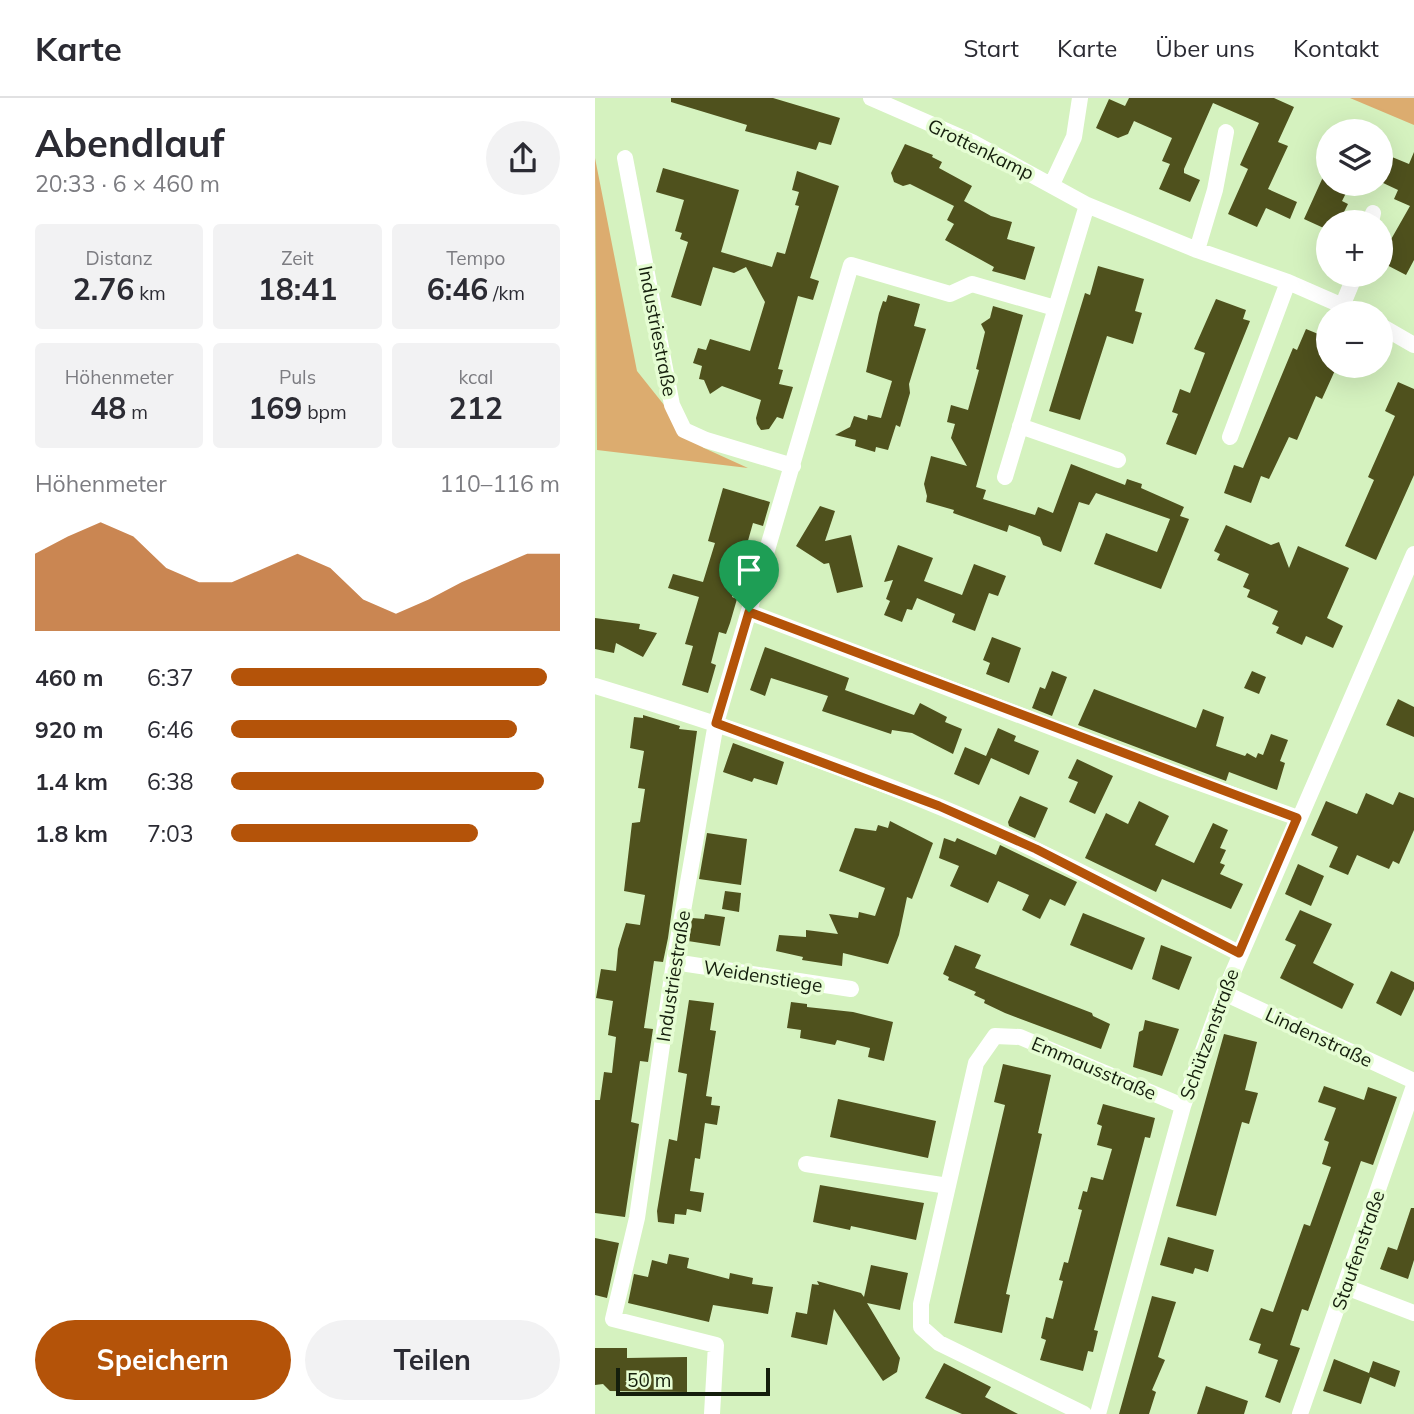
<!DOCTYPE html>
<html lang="de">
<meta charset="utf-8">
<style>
body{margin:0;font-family:Mulish,sans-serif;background:#f2f2f3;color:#2b2b33;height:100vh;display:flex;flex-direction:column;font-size:26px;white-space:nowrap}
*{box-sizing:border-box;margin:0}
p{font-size:23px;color:#7c7c81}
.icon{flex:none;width:38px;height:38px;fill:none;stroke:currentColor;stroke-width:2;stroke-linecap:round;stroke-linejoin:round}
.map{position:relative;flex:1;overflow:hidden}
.details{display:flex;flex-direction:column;background:#fff;width:595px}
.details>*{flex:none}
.fabs{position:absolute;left:721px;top:21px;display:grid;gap:14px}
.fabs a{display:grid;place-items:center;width:77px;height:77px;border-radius:50%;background:#fff;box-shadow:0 7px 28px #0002;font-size:35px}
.scale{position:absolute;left:21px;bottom:18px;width:154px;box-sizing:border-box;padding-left:7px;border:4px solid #141e0c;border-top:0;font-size:19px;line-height:24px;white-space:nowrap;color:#141e0c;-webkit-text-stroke:5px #e6fdd4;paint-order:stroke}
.pin{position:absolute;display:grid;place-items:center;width:60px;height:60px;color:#fff;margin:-72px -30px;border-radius:50% 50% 50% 0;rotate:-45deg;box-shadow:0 0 7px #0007}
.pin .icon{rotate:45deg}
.round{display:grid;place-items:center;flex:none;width:74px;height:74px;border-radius:37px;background:#f2f2f3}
.headline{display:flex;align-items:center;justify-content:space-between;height:119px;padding:0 35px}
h1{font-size:38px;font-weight:700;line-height:52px}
.figures{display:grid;grid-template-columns:repeat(3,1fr);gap:10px;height:119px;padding:7px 35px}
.figures div{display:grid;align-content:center;border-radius:7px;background:#f2f2f3;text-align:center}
.figures b{font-size:30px;font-weight:700}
.figures small{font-size:19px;font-weight:400}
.figures p{font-size:19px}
.chart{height:196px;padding:14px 35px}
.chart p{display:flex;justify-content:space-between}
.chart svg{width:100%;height:126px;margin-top:7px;fill:#b45309;opacity:.7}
.primary-button{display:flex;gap:14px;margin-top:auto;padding:14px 35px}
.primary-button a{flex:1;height:80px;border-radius:42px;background:#b45309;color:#fff;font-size:28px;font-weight:700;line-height:80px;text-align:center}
.primary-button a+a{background:#f2f2f3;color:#2b2b33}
ul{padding:0 35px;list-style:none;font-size:23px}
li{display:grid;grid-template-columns:112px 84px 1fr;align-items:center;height:52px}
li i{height:18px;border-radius:9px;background:#b45309}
header{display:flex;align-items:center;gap:42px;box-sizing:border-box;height:98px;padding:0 35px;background:#fff;border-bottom:2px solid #e1e1e2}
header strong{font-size:33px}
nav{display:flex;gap:38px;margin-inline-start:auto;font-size:24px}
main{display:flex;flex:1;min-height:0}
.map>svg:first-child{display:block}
.green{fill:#dcac6f}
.building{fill:#4f511d}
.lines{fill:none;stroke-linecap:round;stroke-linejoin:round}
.minor{stroke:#fff;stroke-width:16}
.route-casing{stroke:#fff;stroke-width:14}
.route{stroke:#b45309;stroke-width:9}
.labels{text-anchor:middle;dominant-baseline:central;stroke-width:7;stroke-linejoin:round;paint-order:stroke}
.street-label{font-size:19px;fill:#141e0c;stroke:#e6fdd4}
</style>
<header>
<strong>Karte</strong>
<nav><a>Start</a><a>Karte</a><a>Über uns</a><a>Kontakt</a></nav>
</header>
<main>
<section class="details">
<div class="headline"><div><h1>Abendlauf</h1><p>20:33 · 6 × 460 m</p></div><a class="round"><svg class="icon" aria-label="share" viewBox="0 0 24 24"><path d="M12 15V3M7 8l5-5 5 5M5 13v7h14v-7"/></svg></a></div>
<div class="figures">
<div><p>Distanz</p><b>2.76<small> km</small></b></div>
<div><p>Zeit</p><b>18:41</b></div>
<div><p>Tempo</p><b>6:46<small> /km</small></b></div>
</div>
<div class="figures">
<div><p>Höhenmeter</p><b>48<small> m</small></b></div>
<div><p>Puls</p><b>169<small> bpm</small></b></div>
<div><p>kcal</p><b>212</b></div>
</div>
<div class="chart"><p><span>Höhenmeter</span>110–116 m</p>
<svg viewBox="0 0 160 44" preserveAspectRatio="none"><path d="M0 44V17L10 11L20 6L30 11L40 22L50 27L60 27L70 22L80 17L90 22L100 33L110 38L120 33L130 27L140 22L150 17L160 17V44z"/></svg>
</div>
<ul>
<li><b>460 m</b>6:37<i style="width:96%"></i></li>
<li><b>920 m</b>6:46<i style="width:87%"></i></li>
<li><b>1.4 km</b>6:38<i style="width:95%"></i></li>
<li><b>1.8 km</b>7:03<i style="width:75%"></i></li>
</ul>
<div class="primary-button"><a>Speichern</a><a>Teilen</a></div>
</section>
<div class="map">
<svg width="819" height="1316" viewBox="0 0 819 1316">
<rect width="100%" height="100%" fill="#d5f2bf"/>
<path class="green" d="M755 0H819V27Z
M0 60 42 273 89 332 109 350 153 370 2 352Z"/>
<path class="building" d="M76 0H178L245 20 236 47 224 44 221 52 150 33 152 27 76 4Z
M534 0H679L699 9 683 44 693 48 673 91 702 104 695 121 671 110 662 129 633 116 653 71 645 67 664 25 618 5 589 71V75L605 82 595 104 564 91 575 66 567 63 577 40 539 23 533 36 523 40 501 30 514 1 530 8Z
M310 46 338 57 337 59 347 64 344 70 377 88 369 103 396 118 417 124 412 141 440 149 430 182 397 173 399 169 350 142 359 126 352 122 359 108 315 86 308 88 299 84 296 75Z
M819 54V162L811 177 786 164V159L815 108 799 101 803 92 786 84 797 59 814 66Z
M68 70 144 92 126 154 177 169 182 154 190 156 204 108 200 107 204 94 197 92 202 73 244 88 215 180 224 183 218 202 203 198 183 271 188 272 184 286 198 289 188 321 182 319 174 331 166 332 162 326 161 320 166 302 127 288 115 296 109 282 104 281 107 268 98 265 103 250 111 252 115 241 155 253 170 204 151 169 139 175 118 169 106 208 76 199 93 144 85 141 87 135 80 133 89 102 61 94Z
M728 79 733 82V86H742L753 91 747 103 753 106 744 124H733V132L709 121Z
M503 168 549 181 540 213 547 215 538 246 512 238 485 322 454 313 490 195 495 197Z
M293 197 325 206 319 228 331 231 314 286 315 295 305 329 301 327 293 352 281 349 280 354 260 348 261 342 240 337 255 329 259 318 272 322 273 317 286 320 297 283 271 274 284 215 288 203 291 204Z
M621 201 651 212 648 221 655 223 601 357 571 346 583 316 577 314 585 291 595 295 610 255 599 251Z
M398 208 428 217 381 389 391 392 388 401 440 417 443 409 458 415 476 366 530 387 532 381 547 386 546 390 589 409 585 418 594 421 566 491 499 466 511 435 562 454 575 421 501 395 494 407 484 404 466 454 448 447 445 439 414 427 412 434 358 415 359 412 331 404 332 398 329 386 336 358 372 368 356 340 360 326 352 324 356 307 373 312 384 272 381 271 390 234 386 226 395 220Z
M711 231 733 240V268H742L727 301 721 298 702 342 694 339 674 381 666 378 656 405 629 395 639 367 648 370 698 250 702 252Z
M803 284 819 291V377L781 462 750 448 779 382 773 379 800 318 790 313Z
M128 390 175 404 168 428 158 425 137 499 142 501 135 525 131 536 124 534 116 565 121 567 113 595 87 587 98 548 90 546 104 499 73 490 78 476 108 484 120 445 113 443Z
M225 408 240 413 230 443 256 437 268 489 242 495 234 465 229 466 201 448Z
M631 427 676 447 684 444 694 470 703 448 754 470 732 520 748 528 738 550 711 538 707 547 681 535 684 529 677 526 683 513 652 499 655 492 648 489 654 476 622 462 625 456 619 453Z
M303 447 338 460 329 483 367 497 379 466 411 478 403 498 394 495 380 533 357 524 360 516 322 500 317 512 312 511 307 524 289 517 295 503 291 501 298 482 289 484Z
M0 520 45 526 44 531 62 535 48 559 21 545 19 555 0 551Z
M397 539 426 550 414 585 391 576 395 565 388 562Z
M170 549 254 580 250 592 319 617 325 605 352 619 350 624 367 631 358 656 317 635 297 632 296 636 227 613 233 598 176 580 170 598 155 592Z
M457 573 472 579 457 618 437 610 445 589 450 591Z
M657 573 671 579 664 596 649 590Z
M499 591 601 630 608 611 629 619 621 648 650 658 652 655 661 660 663 655 668 657 676 636 693 642 685 663 690 665 682 692 634 674 631 683 483 627Z
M803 601 819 609V639L791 627Z
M48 617 85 628 84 631 102 633 73 840 68 864 59 863 49 930 58 931 53 964 45 963 36 1024 44 1026 30 1119 0 1115V1002H5L9 974 17 975 21 939 13 937 18 903 1 900 6 871 21 873 23 851 31 825 45 827 50 797 29 793 37 725 45 724 50 691 43 690 49 653 35 650 39 619 48 620Z
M403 630 421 638 419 643 444 653 434 677 396 660 384 687 359 676 370 649 391 658Z
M138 645 189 664 182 687 159 680 157 684 128 674Z
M482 661 518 678 500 716 474 704 483 684 473 680Z
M804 694 819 700V732L804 766 798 763 794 771 762 757 753 777 734 769 743 749 716 737 731 703 762 716 771 695 798 707Z
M425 698 453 710 440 740 414 728 413 724Z
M544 703 574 718 560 747 599 765 618 725 633 732 625 750 631 752 625 765 630 767 625 776 648 786 636 811 567 781 561 794 490 760 511 715 533 726Z
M295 723 338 745 317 801 312 799 304 837 293 866 248 855 247 868 207 862 208 859 181 853 184 837 211 839V832L243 836 234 816 263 820 264 814 280 818 290 790 244 773 260 730 281 733 283 727 293 730Z
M112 735 152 741 146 787 104 781Z
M349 740 360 744 362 740 401 757 405 747 482 784 470 808 455 801 445 821 427 812 434 797 403 783 393 805 355 788 364 768 344 760Z
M703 766 729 778 716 808 690 796Z
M130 793 146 795 144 814 127 811Z
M705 812 737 826 718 865 759 886 747 911 685 880 701 847 690 842Z
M488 815 550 840 537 872 475 847Z
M110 816 130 819 125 848 93 843 97 820 109 821Z
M360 847 386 857 380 870 497 915 498 918 515 926 506 951 410 915 389 905 390 902 379 897 381 894 353 882 354 879 348 876Z
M566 847 597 859 584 892 557 881Z
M796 873 819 884V891L806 918 781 905Z
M94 902 119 905 115 932 121 933 111 998 117 999 116 1007 125 1008 122 1027 110 1025 105 1061 100 1060 95 1093 109 1095 106 1114 92 1111 91 1117 80 1116 79 1126 63 1124 62 1113 74 1041 82 1043 92 976 83 974Z
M196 904 212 906V909L258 914 298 924 289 963 273 959 275 950 242 942 240 947 205 940 206 932 192 930Z
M550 922 584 931 567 978 538 969 544 934 548 932Z
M629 936 662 944 650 992 663 995 654 1026 647 1024 621 1118 581 1108Z
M408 966 456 977 443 1035 447 1036 411 1196 415 1197 407 1235 359 1225 410 1007 399 1004Z
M729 988 769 1002 773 989 802 999 778 1067 766 1063 713 1213 707 1211 695 1247 705 1250 685 1305 670 1299 683 1262 663 1255 666 1246 654 1242 666 1210 678 1214 709 1126 715 1128 736 1069 727 1066 734 1044 729 1042 741 1010 723 1004Z
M243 1001 341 1023 333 1060 235 1039Z
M508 1006 560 1020 555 1040 550 1039 499 1232 503 1233 498 1254 493 1253 488 1273 445 1262 451 1242 446 1240 451 1219 458 1221 468 1183 464 1182 469 1164 473 1165 487 1112 483 1111 488 1093 492 1094 496 1079 508 1082 517 1051 502 1047 507 1028 502 1026Z
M225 1087 329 1105 321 1142 256 1128 255 1132 218 1124Z
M816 1110H819V1162L813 1181 785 1171 793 1149 802 1152Z
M573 1139 619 1152 613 1174 600 1170 598 1176 565 1167Z
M0 1140 24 1145 12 1200 0 1197Z
M74 1156 94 1160 92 1170 134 1181 135 1175 158 1180 157 1186 178 1189 173 1216 118 1207 114 1224 33 1205 39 1176 53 1179 57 1162 72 1166Z
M276 1167 313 1175 305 1212 272 1205 305 1260 302 1274 288 1283 239 1211 232 1247 196 1239 201 1214 212 1216 217 1186 224 1187 222 1183 266 1195 269 1199Z
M557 1198 581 1204 563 1259 570 1262 557 1292 561 1294 554 1316H524Z
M0 1250H32V1260L92 1259V1294L15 1293 8 1286 0 1287Z
M739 1261 774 1275 778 1263 805 1273 800 1289 775 1279 766 1306 728 1293Z
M349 1265 396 1289 390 1299 423 1316H367L330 1300Z
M611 1288 653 1303 649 1316H602Z"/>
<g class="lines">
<path class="minor" d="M276 0 377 44 492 107 602 152 693 184 764 215
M30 60 77 307 89 332 111 342 198 368
M457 86 479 39 485 0
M776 124 778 115
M602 152 620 92 631 34
M748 206 760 177
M786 228 819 247
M425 328 523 362
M635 339 693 184
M410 379 492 107
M154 514 571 673 703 720
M0 588C116 623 232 662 345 709 447 751 545 805 644 855
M79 864 256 891
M629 895 819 983
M211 1066 353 1088
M751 1189 819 1215
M117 1316 121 1247 18 1221 42 1120 79 864 121 625 256 167 355 196 377 186 460 210
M489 1316 344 1245 326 1229V1206L381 965 400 938 425 939 588 1008
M503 1316 588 1008 629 895 819 456
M705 1316 819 988"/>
</g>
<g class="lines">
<defs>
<path id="route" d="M154 514 702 720 644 855 441 751 344 708 121 625Z"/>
</defs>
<use href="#route" class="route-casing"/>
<use href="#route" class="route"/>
</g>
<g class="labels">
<g class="street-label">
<text transform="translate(386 51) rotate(26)">Grottenkamp</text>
<text transform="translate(63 233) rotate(79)">Industriestraße</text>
<text transform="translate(78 878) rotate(-81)">Industriestraße</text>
<text transform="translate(168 878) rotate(9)">Weidenstiege</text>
<text transform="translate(614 936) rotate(-70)">Schützenstraße</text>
<text transform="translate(724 939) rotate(25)">Lindenstraße</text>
<text transform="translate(499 970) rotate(23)">Emmausstraße</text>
<text transform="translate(763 1152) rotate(-71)">Staufenstraße</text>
</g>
</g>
</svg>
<div class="fabs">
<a><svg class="icon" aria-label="layers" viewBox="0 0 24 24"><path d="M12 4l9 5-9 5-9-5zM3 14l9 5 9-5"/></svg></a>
<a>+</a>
<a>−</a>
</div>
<div class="scale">50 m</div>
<div class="pin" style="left:154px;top:514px;background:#1e9e55"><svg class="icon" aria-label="arrive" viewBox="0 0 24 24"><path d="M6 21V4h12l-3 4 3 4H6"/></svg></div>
</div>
</main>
